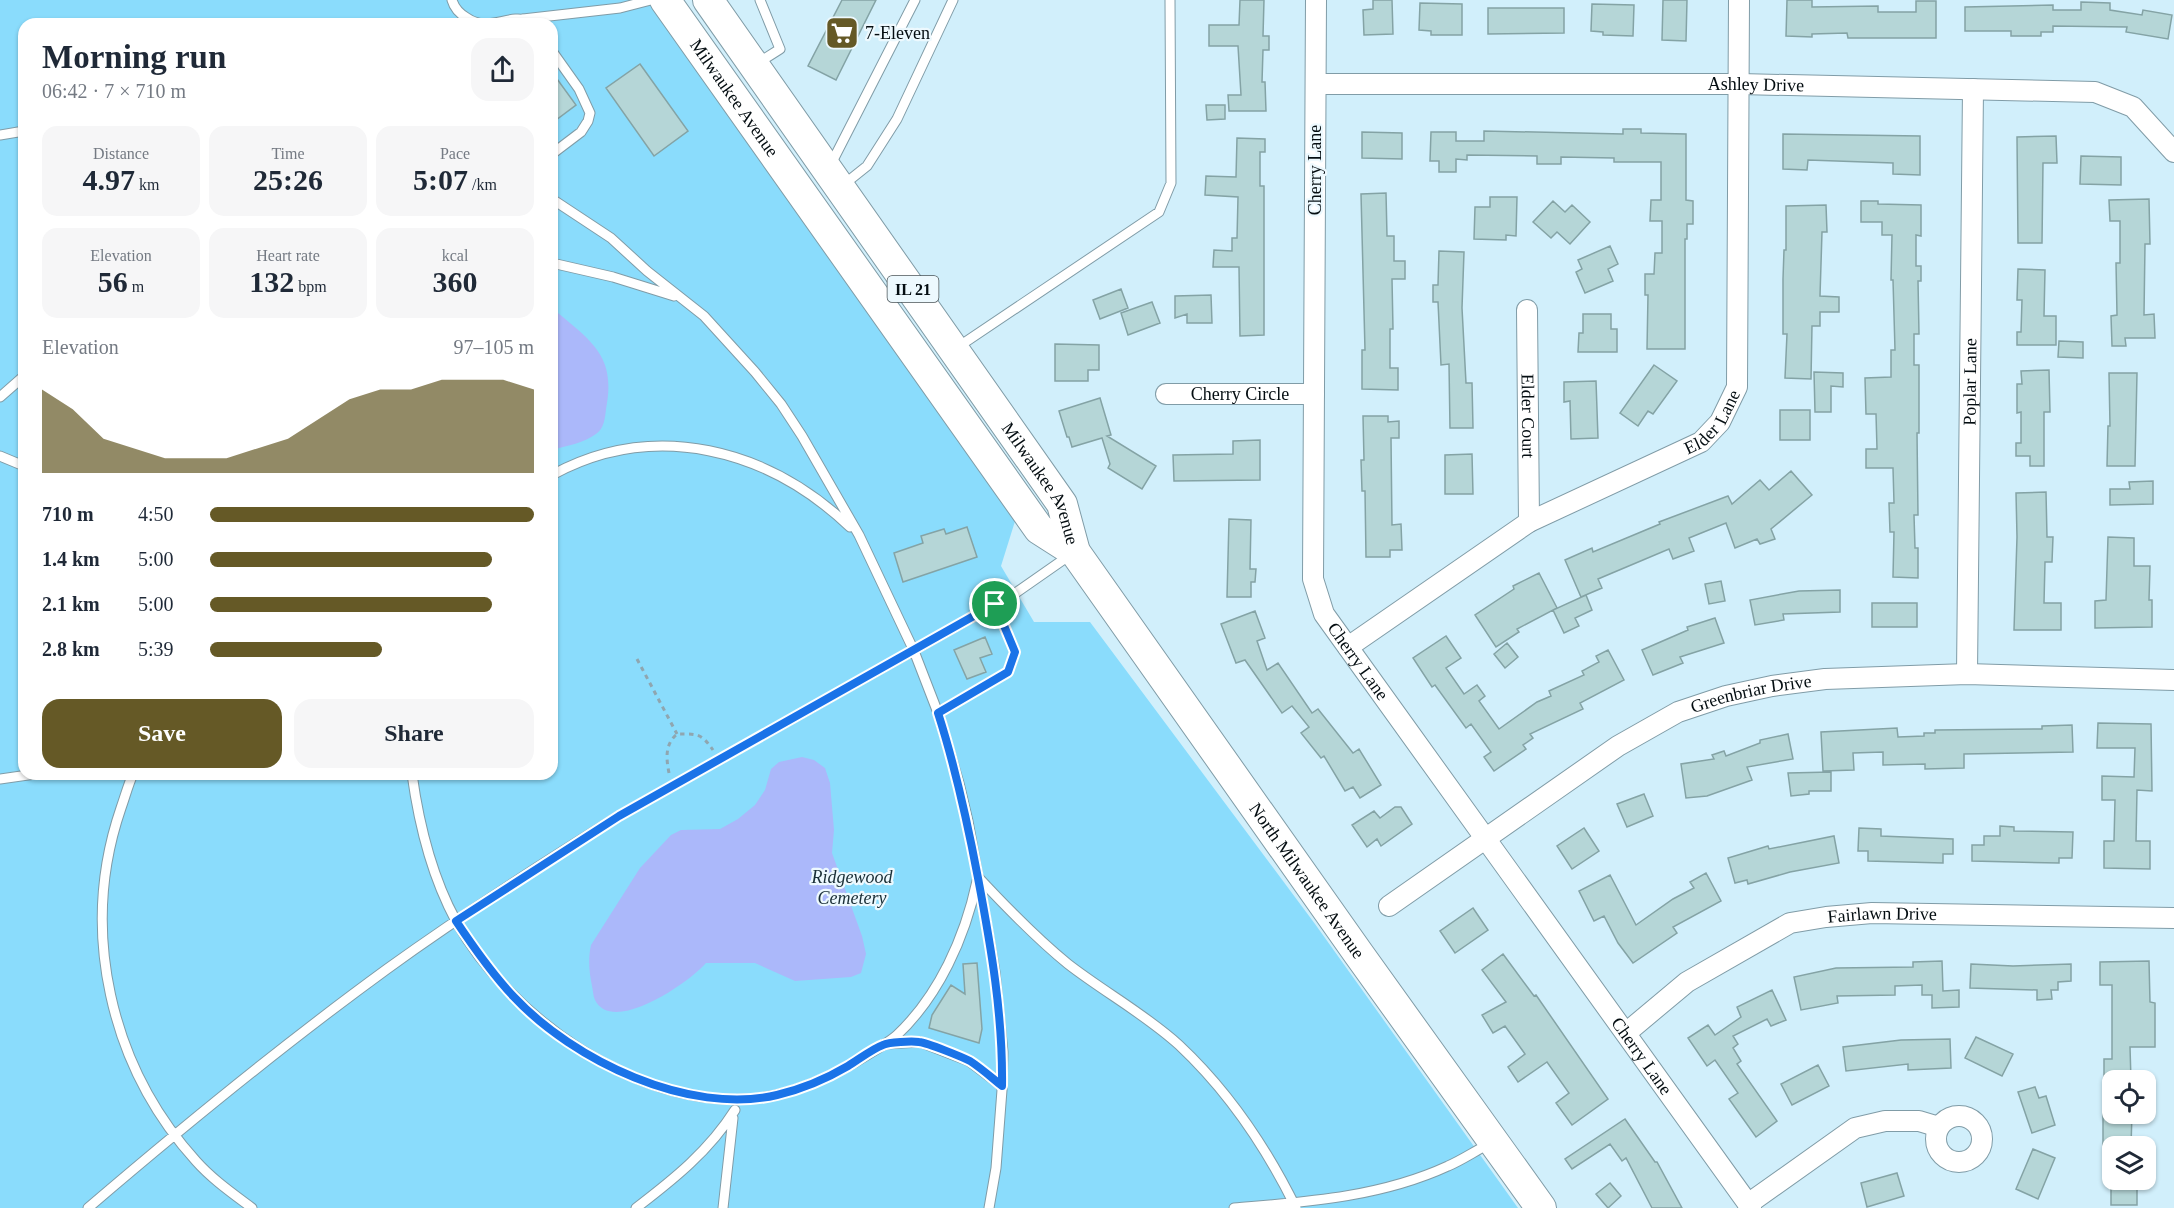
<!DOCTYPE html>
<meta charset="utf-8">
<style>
body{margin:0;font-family:Georgia,serif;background:#f6f6f7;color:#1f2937;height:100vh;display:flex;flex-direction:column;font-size:22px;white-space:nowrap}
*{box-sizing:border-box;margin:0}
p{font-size:20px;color:#747a83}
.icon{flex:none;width:33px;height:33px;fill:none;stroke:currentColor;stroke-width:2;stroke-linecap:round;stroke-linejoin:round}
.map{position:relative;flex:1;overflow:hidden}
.drawer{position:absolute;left:18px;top:18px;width:540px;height:762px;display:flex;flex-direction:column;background:#fff;border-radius:18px;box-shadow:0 2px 4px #0004}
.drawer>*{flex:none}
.fabs{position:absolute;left:2102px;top:1070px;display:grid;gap:12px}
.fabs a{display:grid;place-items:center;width:54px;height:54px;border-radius:12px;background:#fff;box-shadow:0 2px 4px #0004;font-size:30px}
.pin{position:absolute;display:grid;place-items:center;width:51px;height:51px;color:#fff;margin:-26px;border:3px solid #fff;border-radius:50%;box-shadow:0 2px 6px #0007}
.round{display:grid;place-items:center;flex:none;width:63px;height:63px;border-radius:18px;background:#f6f6f7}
.overview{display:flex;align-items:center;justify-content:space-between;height:102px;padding:0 24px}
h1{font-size:33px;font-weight:700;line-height:45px}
.stats{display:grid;grid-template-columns:repeat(3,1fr);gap:9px;height:102px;padding:6px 24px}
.stats div{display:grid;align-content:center;border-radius:15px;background:#f6f6f7;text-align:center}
.stats b{font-size:30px;font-weight:700}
.stats small{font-size:16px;font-weight:400}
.stats p{font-size:16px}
.chart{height:168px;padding:12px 24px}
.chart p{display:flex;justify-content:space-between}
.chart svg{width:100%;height:108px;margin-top:6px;fill:#655926;opacity:.7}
.cta{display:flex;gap:12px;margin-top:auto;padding:12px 24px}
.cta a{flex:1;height:69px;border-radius:18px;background:#655926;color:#fff;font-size:24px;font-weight:700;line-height:69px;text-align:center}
.cta a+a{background:#f6f6f7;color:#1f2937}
ul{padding:0 24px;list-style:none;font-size:20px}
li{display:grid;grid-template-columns:96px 72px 1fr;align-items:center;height:45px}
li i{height:15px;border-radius:8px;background:#655926}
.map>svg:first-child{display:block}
.green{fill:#8adcfc;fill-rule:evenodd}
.water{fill:#abb8fa}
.building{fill:#b5d6d7;stroke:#84a3a5;stroke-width:1.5}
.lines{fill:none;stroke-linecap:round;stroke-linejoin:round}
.lane-casing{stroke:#809ca7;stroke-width:11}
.street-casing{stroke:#809ca7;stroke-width:22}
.primary-casing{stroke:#809ca7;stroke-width:32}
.path{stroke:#8fa6b0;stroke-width:3;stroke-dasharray:4.5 4.5;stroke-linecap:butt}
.lane{stroke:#fff;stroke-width:9}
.street{stroke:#fff;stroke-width:20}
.primary{stroke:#fff;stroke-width:30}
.route-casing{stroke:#fff;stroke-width:12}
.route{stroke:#1a73e8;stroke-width:8}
.labels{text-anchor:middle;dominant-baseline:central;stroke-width:4.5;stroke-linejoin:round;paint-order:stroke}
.shield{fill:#edf9fe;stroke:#4a5458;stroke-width:1.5}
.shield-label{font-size:16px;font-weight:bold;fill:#040d11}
.poi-label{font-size:18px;fill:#040d11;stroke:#edf9fe;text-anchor:start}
.street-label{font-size:18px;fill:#040d11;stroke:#edf9fe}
.park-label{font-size:18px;font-style:italic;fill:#1a2f37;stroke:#edf9fe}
</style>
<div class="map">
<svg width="2174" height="1208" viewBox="0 0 2174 1208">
<rect width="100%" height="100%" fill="#d1effb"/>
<path class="green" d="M0 0H647L1016 518 1001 566 1034 622H1090L1315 924 1518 1208H0ZM24 24H552V774H24Z"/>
<path class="water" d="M558 313C594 343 616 358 606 409 605 418 604 429 596 434 584 443 566 446 552 450V315Z
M802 757 814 760 825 768 830 783 834 830 832 853 862 936 866 954 861 973 851 977 795 981 755 963H706C691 981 613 1036 595 1000 593 996 593 990 592 986 589 971 588 959 591 945L640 868 671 835 681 830 720 829 738 819 755 805 765 790 771 769 779 762Z"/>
<path class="building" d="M842 0H876L836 80 808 66Z
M1240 0H1264L1263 36H1269V50H1263L1262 82H1265L1266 111H1229L1228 95H1241L1238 46H1209V25H1239Z
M1373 0H1392L1393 34 1364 35 1363 10 1373 9Z
M1663 0H1687L1686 41 1662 40Z
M1787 0H1812V7L1878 6V12H1916V1H1936V38H1848L1847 33 1812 34V37L1786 36Z
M2081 2 2110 3V10L2142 15 2143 10 2172 15 2168 39 2126 32 2127 27 2053 26V32H2041V36H2011V31H1965V7L2053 5V10H2081Z
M1420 3 1462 4V35H1431V31L1419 30Z
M1592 4 1634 5 1633 36 1603 35V32L1591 31Z
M1488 8H1564V33L1488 34Z
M640 64 688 131 654 156 606 88Z
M552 72 576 105 552 123Z
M1206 105H1225V119L1207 120Z
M1623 129H1641V133L1686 134V200L1693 201V224H1687V239H1685V349H1647L1648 295H1645V274H1654L1655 253H1662V221H1650L1651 200H1661V162H1614V158L1561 157V164H1537V156L1467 155V160L1456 159V172H1439V161H1430L1431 132H1456V141H1484V131L1623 134Z
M1362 132 1402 133V159L1362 158Z
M1783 134 1920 136V175L1893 174V163L1808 160 1807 170 1783 169Z
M2056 136 2057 163H2043L2042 243H2018L2017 137Z
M1237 138 1265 139V152H1260V186H1264V335L1240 336 1239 267H1213L1214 250 1232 251V238H1237L1238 197 1205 195 1206 176 1236 177Z
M2081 156 2121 157V185L2080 184Z
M1386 193 1387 236H1394V261H1405V279H1392L1393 329H1390V368H1398V390L1362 389V350H1365L1361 194Z
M1490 197H1517L1516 236 1506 235V240L1474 239 1475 207H1490Z
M2149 199 2150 244H2145L2144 315 2154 314 2155 338H2125L2126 346H2112L2111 316 2117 315 2116 263H2120V221H2110L2109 200Z
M1553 201 1565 212 1572 205 1590 222 1570 244 1557 232 1551 238 1533 222Z
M1861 201H1878V204L1921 205V236L1916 235V266H1921V281H1918L1919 334H1914V365H1919V433H1917L1918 515H1914L1915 548H1918V578L1893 577 1894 532H1890L1889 503H1894L1893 468H1866V449H1877L1876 414H1866L1865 378 1891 377V350H1895L1893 280H1891L1892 235H1882V222H1861Z
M1826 205 1827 232H1822L1820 296 1839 297V312H1820V326H1812L1811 379 1785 378 1787 334H1783V279L1784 250H1786V206Z
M1610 246 1618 264 1608 269 1613 281 1585 293 1576 272 1582 269 1578 260Z
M1439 251 1464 252 1462 308 1466 383H1472L1473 428H1450L1449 364 1441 365 1438 302H1433V285H1438Z
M2018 269 2045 270 2044 316H2056V345H2017V332H2021L2022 300H2017Z
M1121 289 1128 308 1100 319 1093 300Z
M1211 295 1212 323H1187V314L1175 318V296Z
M1152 302 1160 323 1128 335 1121 313Z
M1583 314H1611V329H1617V352H1578L1579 333H1583Z
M2059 341 2083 342V358L2058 357Z
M1055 344 1099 345V370H1088V381H1055Z
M1654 365 1677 381 1653 414 1648 411 1638 426 1620 413Z
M2049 370 2050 412H2044V466H2030V456H2016V443H2021V412L2017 413V384H2022L2021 371Z
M1814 372 1843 373V387L1831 386V412H1815Z
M2109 373H2137L2135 466H2107L2108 426H2110Z
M1596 381 1598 438 1571 439 1570 401 1564 402V382Z
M1100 398 1111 435 1107 436 1156 466 1142 489 1108 468 1110 464 1102 438 1072 447 1069 437H1067L1059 411Z
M1780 410H1810V440H1780Z
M1363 416H1388V422L1399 421V438H1391L1392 525 1401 524 1402 550H1390V557H1366L1365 491H1362L1361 460H1364Z
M1260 440V480L1174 481 1173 455 1233 454V441Z
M1472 454 1473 494H1445V455Z
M1791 471 1812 495 1771 529 1775 539 1760 544 1757 539 1735 548 1726 523 1689 538 1694 551 1673 559 1669 549 1598 579 1602 588 1581 597 1565 560 1592 548 1593 552 1660 524 1659 522 1728 496 1732 504 1760 480 1769 490Z
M2153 481V504L2110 505V489H2130L2129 482Z
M2046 492 2047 537H2053L2052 562H2045L2044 603H2061V630H2014L2017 537 2016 493Z
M1229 519 1251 520 1250 569H1256L1255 582H1251V597H1227Z
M967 527 977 557 903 582 894 553 923 543 921 536 944 529 946 534Z
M2108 537 2134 538V566H2150L2149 600H2152V627L2095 628V601L2106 600Z
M1539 573 1557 608 1517 629 1519 632 1496 647 1475 615 1514 589 1513 586Z
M1721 581 1725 601 1709 604 1705 584Z
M1840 590V612L1783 614 1784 620 1755 625 1750 600 1799 591Z
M1586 595 1592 610 1575 618 1579 626 1564 633 1553 610Z
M1872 603H1917V627H1872Z
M1255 611 1265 638 1257 641 1267 670 1278 663 1312 713 1318 709 1353 753 1359 749 1381 785 1360 798 1353 787 1345 791 1324 756 1321 758 1301 733 1309 727 1292 706 1282 713 1245 660 1236 663 1221 624Z
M1715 618 1724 643 1680 657 1683 663 1653 675 1642 650 1688 630 1687 627Z
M1446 636 1461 658 1446 668 1464 694 1477 685 1485 696 1479 701 1499 729 1537 702 1551 696 1549 691 1584 675 1582 671 1599 662 1596 656 1608 650 1624 680 1580 703 1583 709 1530 734 1533 738 1523 745 1526 749 1494 771 1484 757 1491 752 1471 724 1466 728 1435 685 1432 687 1413 658Z
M985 637 992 654 980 658 986 672 967 679 954 650Z
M1507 643 1518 657 1505 668 1494 654Z
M2098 723 2151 724 2152 791 2137 790 2136 841H2150V869L2104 868V841H2114L2115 800H2102V776L2134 777 2135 748H2097Z
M2072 725 2073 752 1964 754V768L1925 769V764L1883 765V752L1853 753 1854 770 1823 771 1821 732 1897 728 1898 737 1924 736V733H1935V730L2042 729V726Z
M1788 734 1793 759 1747 767 1752 780 1707 796 1686 798 1681 764 1714 759 1712 755 1724 751 1726 756 1760 743V740Z
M1831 772V791H1809V794L1791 796 1788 773Z
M1644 794 1653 816 1627 827 1617 804Z
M1395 807H1401L1412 824 1381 846 1377 839 1367 847 1352 825 1374 811 1380 818Z
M2000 826 2014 827V831L2073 832 2072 858H2059V863L1972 861V845H1984V836H2000Z
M1584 828 1599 851 1572 869 1557 846Z
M1859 828 1881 829V836L1953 839V854H1943V863L1868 861V851H1858Z
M1834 836 1839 863 1790 872 1748 884 1747 880 1735 883 1728 858 1768 846 1769 849Z
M1706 873 1721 901 1673 927 1677 933 1633 963 1618 943 1604 916 1594 921 1579 891 1610 875 1636 925 1673 899 1694 888 1690 882Z
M1473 908 1488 930 1455 953 1440 931Z
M1503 954 1534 996 1536 995 1608 1099 1572 1125 1556 1103 1569 1093 1547 1062 1518 1082 1508 1067 1525 1054 1505 1026 1493 1033 1482 1015 1506 1002 1482 970Z
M1942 961 1943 991 1959 990V1007L1932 1008V995H1922V985L1895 986V995L1837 996 1838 1003 1801 1010 1794 977 1836 968 1913 967V962Z
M2149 961 2150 1002 2155 1003V1047H2130L2131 1080H2104V1059H2112V985H2100V962Z
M977 963 982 1029 979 1043 929 1028 932 1015 951 985 965 994 963 964Z
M1971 964 2013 966 2071 964V981L2058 982V990H2051L2052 999 2037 1000V990L1970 988Z
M1772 990 1786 1020 1771 1026 1767 1019 1733 1036 1738 1044 1733 1048 1741 1061 1737 1064 1777 1121 1756 1137 1729 1099 1738 1093 1715 1060 1707 1066 1688 1038 1708 1025 1715 1035 1741 1017 1737 1007Z
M1976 1037 2013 1054 2002 1076 1965 1058Z
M1950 1039 1951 1068 1908 1070V1064L1846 1071 1843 1047 1901 1040Z
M1818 1065 1829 1086 1792 1105 1781 1084Z
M2035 1087 2039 1098 2046 1096 2055 1125 2032 1133 2018 1092Z
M2103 1113H2132L2131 1146H2103Z
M1625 1119 1655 1162H1657L1682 1208H1652L1626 1158 1622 1161 1610 1144 1572 1169 1565 1159Z
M2033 1149 2055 1158 2038 1199 2016 1189Z
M1897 1173 1904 1196 1867 1207 1861 1183Z
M2111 1179H2137V1205H2111Z
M1610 1183 1621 1196 1608 1208 1596 1194Z"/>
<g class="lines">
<defs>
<path id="lane" d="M452 0C454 7 460 14 467 18 488 33 510 13 528 21
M523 19 620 8 651 0
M552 51 579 89 590 113 588 121 581 132 552 154
M758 63 780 49 760 0
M0 135 24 131
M830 166 915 0
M842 186 867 166 897 119 953 0
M552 199 611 238 647 271 704 316 755 372 781 404 802 436 859 535 914 651 938 713 959 783 968 821 995 972 1003 1052 1002 1090 996 1168 989 1208
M552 263 613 277 674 296
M958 347 1159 212 1171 183 1170 0
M0 397 24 376
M0 456 24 466
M552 475C655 419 768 449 850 527
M938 713 1008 672 1015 652 995 604
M133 774C128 785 125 797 121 808 79 930 110 1066 196 1161 212 1179 232 1193 252 1208
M412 774C419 825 431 875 456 921 510 1017 634 1106 748 1099 786 1097 822 1081 854 1063 868 1054 884 1046 896 1036 939 996 965 937 977 881
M0 779 35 774
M979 878C1007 908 1036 938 1068 964 1104 992 1145 1014 1179 1045 1227 1090 1267 1149 1296 1208
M886 1044 920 1042 969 1061 1002 1086
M88 1208C185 1125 284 1044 387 969 462 915 541 864 619 816L1017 592 1070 555
M636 1208C674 1179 709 1151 735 1110
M723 1208 733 1118
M1234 1208C1307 1202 1381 1197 1448 1166 1462 1160 1475 1151 1489 1144"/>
<g id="street">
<path id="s1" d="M1316 0 1313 579 1324 614 1751 1208"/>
<path id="s2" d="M1316 84H1740L2095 92 2133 107 2174 152"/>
<path id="s3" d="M1527 310 1529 522"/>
<path id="s4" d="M1166 394H1314"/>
<path id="s5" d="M1348 647 1529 522 1701 442 1720 422 1737 387 1739 0"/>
<path id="s6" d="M1967 674 1973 89"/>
<path id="s7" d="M1389 906 1618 746 1678 712 1726 696 1772 686 1825 679 1967 674 2174 680"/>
<path id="s8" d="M1626 1033 1687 982 1790 923 1826 917 1872 913 2174 918"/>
<circle cx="1959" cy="1139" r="23"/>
<path d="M1748 1204 1855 1128 1885 1121H1919L1939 1127"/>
</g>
<g id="primary">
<path id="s9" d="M665 0 1039 529 1075 552"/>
<path id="s10" d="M708 0 1062 504 1075 552 1358 953 1541 1208"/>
</g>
</defs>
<use href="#lane" class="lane-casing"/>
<use href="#street" class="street-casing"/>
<use href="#primary" class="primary-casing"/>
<path class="path" d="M637 659 677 734
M669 773C666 758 665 744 677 734 698 734 701 733 713 750"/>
<use href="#lane" class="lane"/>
<use href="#street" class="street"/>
<use href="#primary" class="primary"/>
</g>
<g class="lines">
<defs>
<path id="route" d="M995 604 1015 652 1008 672 938 713C956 769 967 820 978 878 991 947 1003 1015 1002 1086 992 1078 981 1068 970 1061 962 1057 928 1043 919 1042 912 1041 889 1042 883 1045 872 1049 858 1060 848 1066 826 1079 802 1089 777 1095 689 1116 573 1060 514 997 492 974 474 948 456 921L619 816Z"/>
</defs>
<use href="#route" class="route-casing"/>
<use href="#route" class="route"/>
</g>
<defs>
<symbol id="supermarket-square" viewBox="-11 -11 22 22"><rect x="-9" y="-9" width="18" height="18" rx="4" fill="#655926" stroke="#edf9fe"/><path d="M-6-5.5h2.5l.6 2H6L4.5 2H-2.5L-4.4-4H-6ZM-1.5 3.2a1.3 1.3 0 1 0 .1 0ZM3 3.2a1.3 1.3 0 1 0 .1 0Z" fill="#fff"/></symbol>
</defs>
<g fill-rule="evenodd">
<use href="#supermarket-square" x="823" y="14" width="38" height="38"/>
</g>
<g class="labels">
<rect class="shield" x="887.5" y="276" width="51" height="26" rx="4.5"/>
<g class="shield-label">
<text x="913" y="289">IL 21</text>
</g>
<g class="poi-label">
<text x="865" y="33">7-Eleven</text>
</g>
<g class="street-label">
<text stroke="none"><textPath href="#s2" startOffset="440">Ashley Drive</textPath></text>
<text stroke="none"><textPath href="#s9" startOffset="120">Milwaukee Avenue</textPath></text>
<text transform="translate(1315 170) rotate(-90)">Cherry Lane</text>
<text stroke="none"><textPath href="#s6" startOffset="292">Poplar Lane</textPath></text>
<text stroke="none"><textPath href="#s4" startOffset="74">Cherry Circle</textPath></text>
<text stroke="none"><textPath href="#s3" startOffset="106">Elder Court</textPath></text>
<text stroke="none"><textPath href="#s5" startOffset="432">Elder Lane</textPath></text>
<text stroke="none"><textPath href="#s10" startOffset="588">Milwaukee Avenue</textPath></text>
<text stroke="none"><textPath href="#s1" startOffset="674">Cherry Lane</textPath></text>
<text stroke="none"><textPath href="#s7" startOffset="424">Greenbriar Drive</textPath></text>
<text stroke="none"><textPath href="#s10" startOffset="1068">North Milwaukee Avenue</textPath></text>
<text stroke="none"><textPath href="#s8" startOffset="291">Fairlawn Drive</textPath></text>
<text stroke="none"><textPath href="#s1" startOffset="1160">Cherry Lane</textPath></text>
</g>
<g class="park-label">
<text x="852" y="877">Ridgewood<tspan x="852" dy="21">Cemetery</tspan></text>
</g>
</g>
</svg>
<div class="fabs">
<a><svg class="icon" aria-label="locate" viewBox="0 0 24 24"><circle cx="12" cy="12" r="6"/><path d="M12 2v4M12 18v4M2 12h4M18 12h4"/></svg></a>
<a><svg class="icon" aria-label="layers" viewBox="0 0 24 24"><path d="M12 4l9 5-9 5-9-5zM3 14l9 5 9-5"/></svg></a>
</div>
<div class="pin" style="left:995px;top:604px;background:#1e9e55"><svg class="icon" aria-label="arrive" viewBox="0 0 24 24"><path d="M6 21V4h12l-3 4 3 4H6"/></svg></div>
<section class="drawer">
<div class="overview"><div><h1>Morning run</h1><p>06:42 · 7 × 710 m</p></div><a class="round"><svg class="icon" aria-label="share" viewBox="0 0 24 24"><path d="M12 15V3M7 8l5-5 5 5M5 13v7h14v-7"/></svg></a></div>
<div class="stats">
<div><p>Distance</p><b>4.97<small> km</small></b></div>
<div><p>Time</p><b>25:26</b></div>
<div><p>Pace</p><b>5:07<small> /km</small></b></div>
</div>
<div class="stats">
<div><p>Elevation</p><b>56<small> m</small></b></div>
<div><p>Heart rate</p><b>132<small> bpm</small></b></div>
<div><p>kcal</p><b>360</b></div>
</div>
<div class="chart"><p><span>Elevation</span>97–105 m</p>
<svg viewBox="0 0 160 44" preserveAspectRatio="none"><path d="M0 44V10L10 18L20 30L30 34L40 38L50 38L60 38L70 34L80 30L90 22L100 14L110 10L120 10L130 6L140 6L150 6L160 10V44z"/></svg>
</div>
<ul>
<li><b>710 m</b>4:50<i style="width:100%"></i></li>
<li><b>1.4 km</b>5:00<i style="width:87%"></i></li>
<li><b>2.1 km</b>5:00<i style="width:87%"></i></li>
<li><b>2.8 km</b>5:39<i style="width:53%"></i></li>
</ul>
<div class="cta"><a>Save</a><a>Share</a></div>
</section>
</div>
